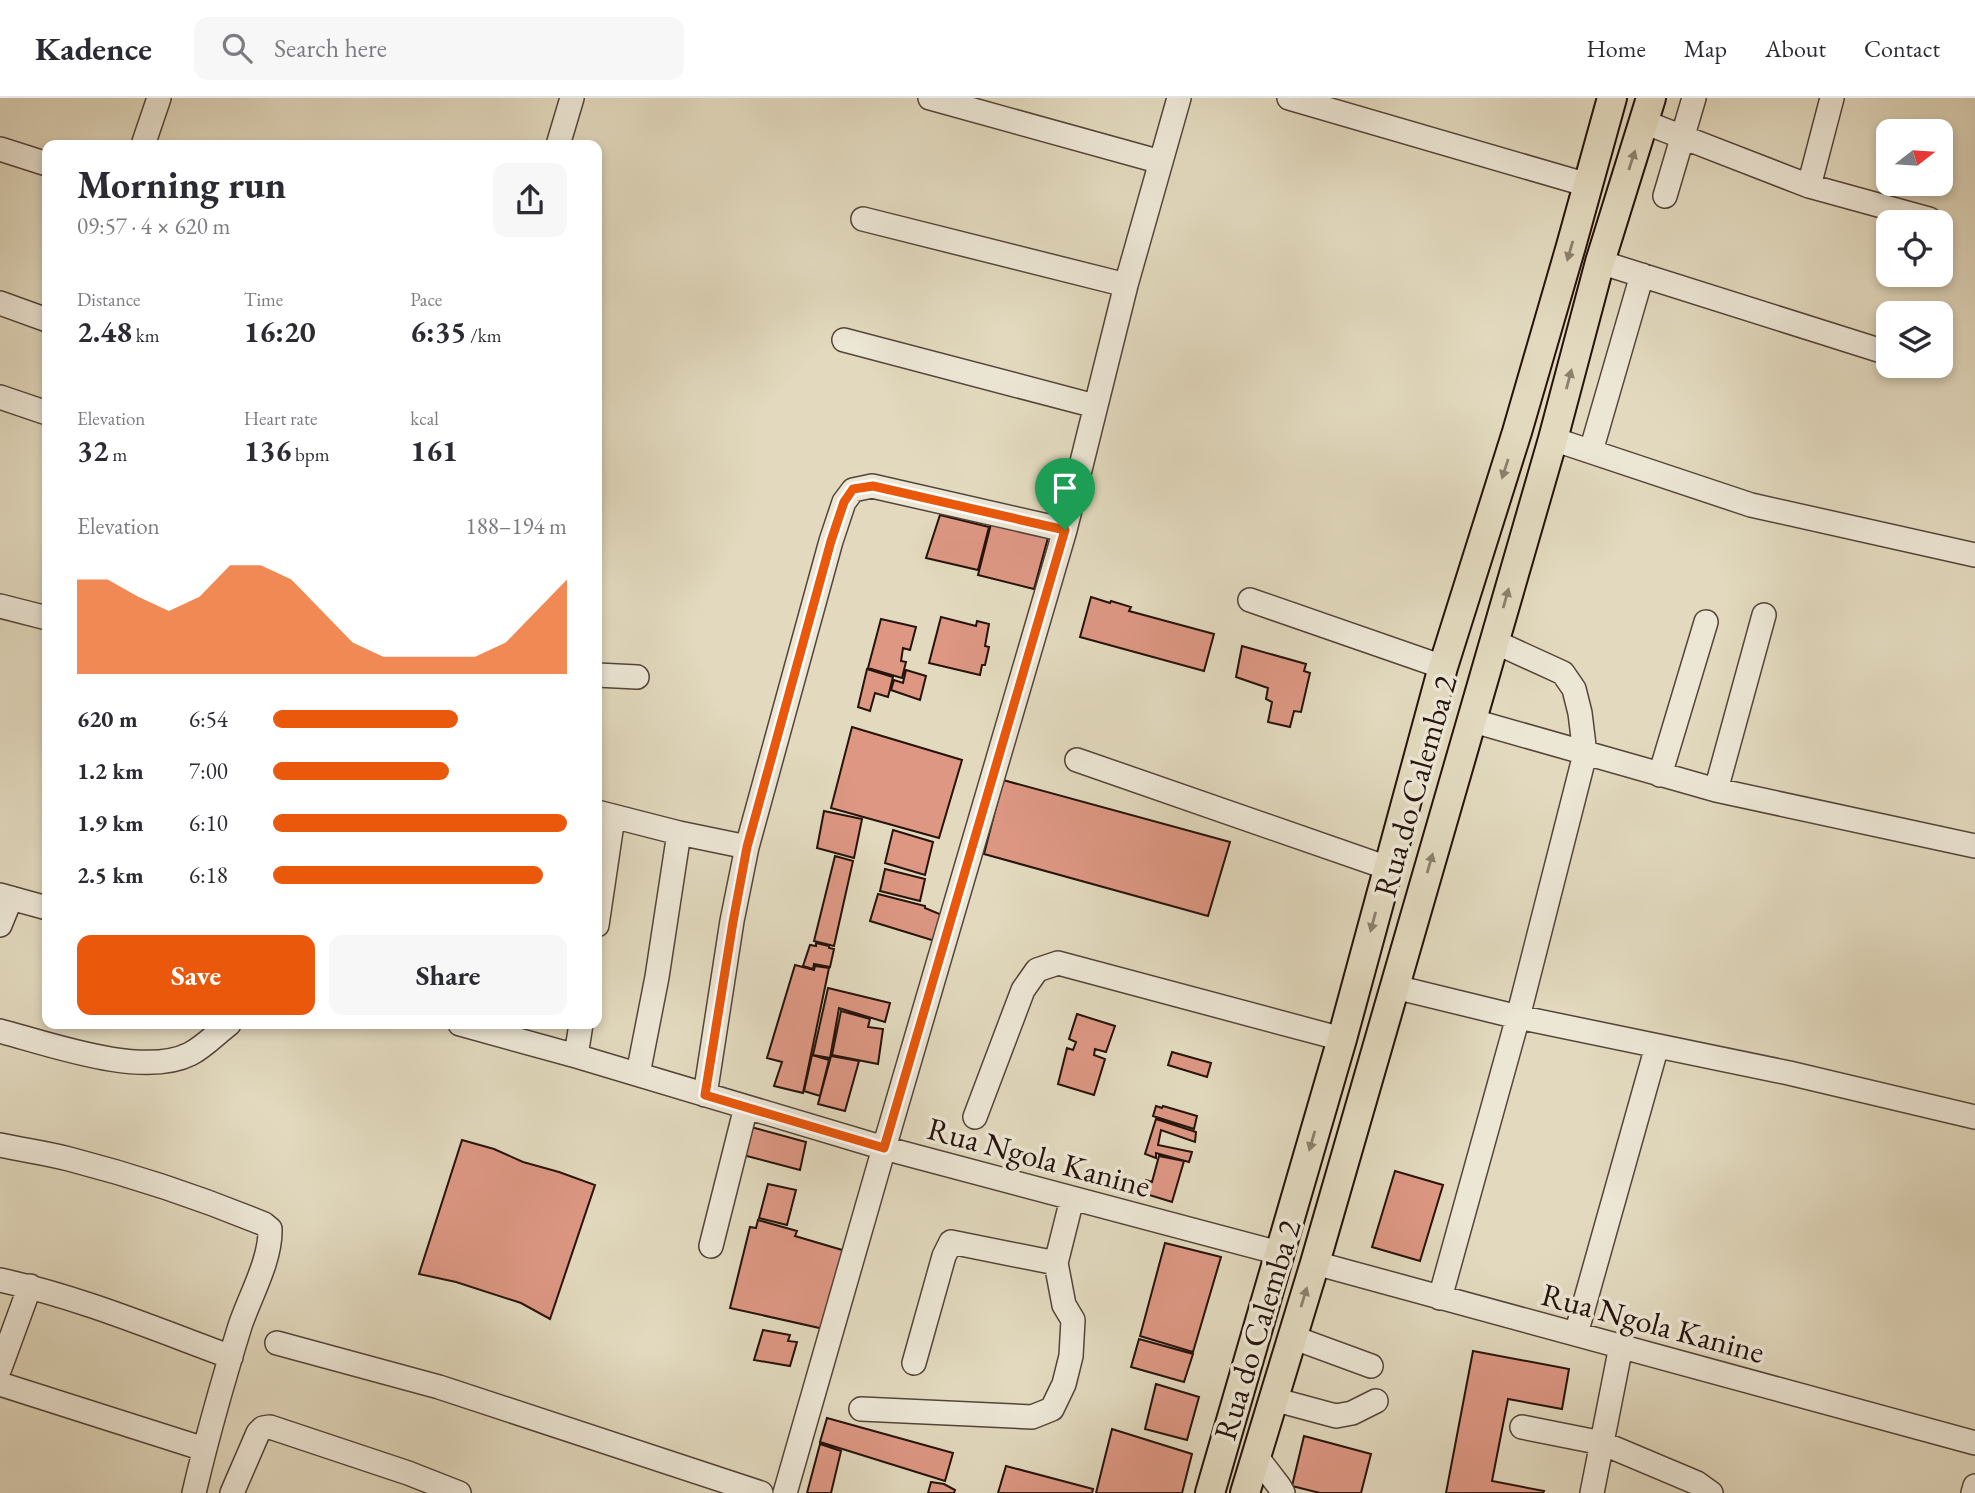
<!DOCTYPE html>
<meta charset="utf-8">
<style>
body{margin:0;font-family:"EB Garamond",serif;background:#f7f7f7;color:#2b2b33;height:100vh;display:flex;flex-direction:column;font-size:26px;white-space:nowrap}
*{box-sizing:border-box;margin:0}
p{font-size:23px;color:#7c7c81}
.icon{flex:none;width:38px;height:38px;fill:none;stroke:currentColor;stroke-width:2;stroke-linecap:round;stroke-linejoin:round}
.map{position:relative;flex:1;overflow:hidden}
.side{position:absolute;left:42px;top:42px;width:560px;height:889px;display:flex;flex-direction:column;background:#fff;border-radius:14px;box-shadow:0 4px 10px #0003}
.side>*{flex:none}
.needle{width:46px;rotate:73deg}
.controls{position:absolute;left:1876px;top:21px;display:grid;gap:14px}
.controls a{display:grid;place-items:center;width:77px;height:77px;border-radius:14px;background:#fff;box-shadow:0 4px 10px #0003;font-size:35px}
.pin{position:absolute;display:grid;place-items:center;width:60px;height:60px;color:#fff;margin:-72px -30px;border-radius:50% 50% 50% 0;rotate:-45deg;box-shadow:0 0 7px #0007}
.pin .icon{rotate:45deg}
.round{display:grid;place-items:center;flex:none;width:74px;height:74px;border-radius:14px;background:#f7f7f7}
.summary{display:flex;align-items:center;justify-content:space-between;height:119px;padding:0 35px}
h1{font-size:38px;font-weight:700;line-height:52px}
.figures{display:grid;grid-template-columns:repeat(3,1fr);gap:10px;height:119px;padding:7px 35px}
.figures div{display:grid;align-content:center}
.figures b{font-size:30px;font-weight:700}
.figures small{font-size:19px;font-weight:400}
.figures p{font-size:19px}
.chart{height:196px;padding:14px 35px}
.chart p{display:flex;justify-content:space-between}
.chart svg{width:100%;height:126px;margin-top:7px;fill:#ea580c;opacity:.7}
.cta{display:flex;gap:14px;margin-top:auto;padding:14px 35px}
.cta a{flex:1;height:80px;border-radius:14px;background:#ea580c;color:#fff;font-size:28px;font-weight:700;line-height:80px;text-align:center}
.cta a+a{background:#f7f7f7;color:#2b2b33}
ul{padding:0 35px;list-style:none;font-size:23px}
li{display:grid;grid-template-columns:112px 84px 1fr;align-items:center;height:52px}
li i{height:18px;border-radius:9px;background:#ea580c}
header{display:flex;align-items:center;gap:42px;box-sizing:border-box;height:98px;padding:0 35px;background:#fff;border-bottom:2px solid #e1e1e2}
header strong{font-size:33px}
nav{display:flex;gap:38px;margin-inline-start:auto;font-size:24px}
.search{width:490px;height:63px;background:#f7f7f7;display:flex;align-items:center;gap:18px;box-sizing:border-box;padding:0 24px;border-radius:14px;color:#7c7c81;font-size:26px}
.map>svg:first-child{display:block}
.building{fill:#dd9783;stroke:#26130b;stroke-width:2}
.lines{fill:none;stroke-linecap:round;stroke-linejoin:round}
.minor-casing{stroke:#554438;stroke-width:26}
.major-casing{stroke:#26130b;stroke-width:32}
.minor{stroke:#ece6d5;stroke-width:23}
.major{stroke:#e2d9be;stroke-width:28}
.oneway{fill:#8d806d}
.route-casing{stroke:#fff;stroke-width:14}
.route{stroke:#ea580c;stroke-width:9}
.labels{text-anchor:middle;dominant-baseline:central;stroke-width:7;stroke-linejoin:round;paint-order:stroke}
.street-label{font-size:32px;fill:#26130b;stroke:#ece6d5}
</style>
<header>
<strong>Kadence</strong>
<div class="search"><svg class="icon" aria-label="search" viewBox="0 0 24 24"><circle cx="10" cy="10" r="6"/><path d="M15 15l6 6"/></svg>Search here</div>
<nav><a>Home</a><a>Map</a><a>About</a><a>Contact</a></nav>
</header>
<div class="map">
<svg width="1975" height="1395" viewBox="0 0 1975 1395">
<rect width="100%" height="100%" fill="#e2d9be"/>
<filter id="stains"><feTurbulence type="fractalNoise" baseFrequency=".00286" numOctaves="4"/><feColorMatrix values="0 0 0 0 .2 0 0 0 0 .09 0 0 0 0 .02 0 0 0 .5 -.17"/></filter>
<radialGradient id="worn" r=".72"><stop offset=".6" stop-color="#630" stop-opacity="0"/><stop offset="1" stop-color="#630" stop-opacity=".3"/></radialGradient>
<path class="building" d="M940 417 989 429 978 472 926 460Z
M992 422 1049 436 1034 491 978 477Z
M1091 499 1110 505 1111 503 1131 509 1129 513 1214 536 1204 573 1080 539Z
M941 519 976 528 977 523 989 526 985 548 989 549 985 567H982L980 577 929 565Z
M881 521 916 529 910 552 903 550 901 563 906 564 902 580 868 570Z
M1242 548 1306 566 1304 573 1310 575 1301 614 1294 613 1290 629 1268 624 1272 604 1266 601 1268 590 1236 579Z
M867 571 893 579 888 599 875 595 870 613 858 609Z
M906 572 926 578 920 602 891 592 894 582 903 585Z
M852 629 962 662 939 740 831 710Z
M1003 682 1230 744 1208 818 984 756Z
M824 713 862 721 854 760 817 750Z
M893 732 933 744 925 777 885 765Z
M835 758 853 763 834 848 814 843Z
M885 771 925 781 920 803 880 793Z
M878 796 925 808V810L942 817 935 843 870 823Z
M816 845 829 848V850L834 851 830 869 814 866 813 871 803 868 810 847 816 848Z
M795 867 814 872 815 868 829 870 803 995 774 988 782 964 767 960Z
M828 890 890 905 885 924 839 910 830 960 813 957Z
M841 913 870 921 868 929 883 931 878 966 832 957Z
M1077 916 1115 928 1106 954 1095 951 1094 957 1105 961 1094 997 1058 986 1067 950 1073 952 1076 944 1069 941Z
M1172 954 1211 965 1207 979 1168 967Z
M812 957 829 962 820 998 804 993Z
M831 958 859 963 845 1013 818 1006Z
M1156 1008 1162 1010 1163 1008 1197 1018 1194 1031 1153 1018Z
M1156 1021 1196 1034 1195 1044 1161 1032 1158 1047 1192 1054 1189 1064 1156 1055V1060L1145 1056Z
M751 1029 806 1044 800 1072 743 1057Z
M462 1042 494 1051 523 1064 559 1074 595 1087 550 1221 521 1205 456 1184 419 1176Z
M1159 1058 1184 1063 1172 1104 1143 1095 1146 1082 1152 1084Z
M1395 1073 1443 1087 1420 1163 1372 1149Z
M768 1086 796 1092 787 1127 759 1120Z
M758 1122 797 1133 795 1138 849 1154 824 1231 730 1210 750 1129 756 1130Z
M1165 1145 1221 1159 1193 1254 1140 1238Z
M763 1232 790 1237 788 1243 797 1244 790 1268 754 1262Z
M1139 1241 1193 1256 1184 1284 1131 1269Z
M1473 1253 1569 1271 1562 1311 1508 1301 1492 1383 1544 1393 1543 1395H1446Z
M1156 1286 1199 1299 1187 1342 1145 1331Z
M827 1320 953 1355 945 1383 820 1344Z
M1112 1331 1192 1356 1182 1395H1096Z
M1304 1338 1371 1356 1361 1395H1320L1292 1388Z
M820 1346 841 1353 831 1395H807Z
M1006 1368 1093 1391 1092 1395H998Z
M931 1384 944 1386 955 1392 954 1395H928Z"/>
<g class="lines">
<defs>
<path id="minor" d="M930 0 1161 64
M1289 0 1588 87
M1644 24 1809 88 1929 121
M143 47 159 0
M558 47 572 0
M0 51 47 66
M1809 88 1832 0
M1665 98 1694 0
M863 121 1126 187
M1600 164 1888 255
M0 205 47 222
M844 242 1095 308
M0 299 47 315
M1553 341 1751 407 1975 457
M1591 353 1642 177
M1250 502 1443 569
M0 508 47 520
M597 577 637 579
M1470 622 1716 692 1975 748
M1077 662 1388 770
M1660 677 1706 524
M1716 692 1764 517
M597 714 679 735 747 749
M0 797 47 810
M0 827 11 800
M597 827 613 719
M1395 889 1518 919 1789 975 1975 1019
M460 926 576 958 884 1050 1279 1155
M0 933C49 946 143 980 190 956 204 949 217 935 229 926
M576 958 581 926
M638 976 657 879 679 735
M705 997 732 823 747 749 831 443 844 404 853 392 872 388 1065 432
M975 1019 1023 892 1037 872 1058 865 1342 941
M0 1047C23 1052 46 1055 69 1061 135 1078 201 1100 264 1126L270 1131C271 1162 250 1198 240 1228 223 1283 207 1339 194 1395
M711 1148 746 1009
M1315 1165 1975 1345
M0 1182C79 1199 155 1231 231 1259
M1440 1200 1518 919 1585 656 1580 615 1574 591 1563 575 1493 543
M1576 1236 1657 948
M1292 1239 1371 1268
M277 1245 439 1289 761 1395
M914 1265 944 1158 951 1144 1056 1165
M0 1270 30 1188
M0 1286 204 1351
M1273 1301 1336 1318 1352 1315 1376 1303
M861 1311 1032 1319 1052 1311 1064 1286 1071 1258 1073 1222 1064 1207 1056 1165 1072 1101
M1522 1329 1602 1345 1697 1385 1711 1395
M1256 1358 1279 1388 1283 1395
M232 1395 258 1335 263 1330 270 1329 408 1375 459 1395
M785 1395 884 1050 1065 432 1126 187 1179 0
M1592 1395 1621 1248
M1973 1395 1975 1388"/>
<path id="major" d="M1210 1395 1342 941 1443 569 1517 334 1571 148 1612 0
M1245 1395 1315 1165 1553 341 1600 164 1651 0"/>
</defs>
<use href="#minor" class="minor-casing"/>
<use href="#major" class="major-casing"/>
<use href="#minor" class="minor"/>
<use href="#major" class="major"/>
</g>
<defs><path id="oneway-solid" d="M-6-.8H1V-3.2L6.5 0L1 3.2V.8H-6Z" transform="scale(1.75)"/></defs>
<g class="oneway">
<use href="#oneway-solid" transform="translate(1632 62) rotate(-72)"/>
<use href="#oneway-solid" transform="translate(1570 153) rotate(106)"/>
<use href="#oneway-solid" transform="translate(1569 281) rotate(-75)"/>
<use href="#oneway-solid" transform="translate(1505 371) rotate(108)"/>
<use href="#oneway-solid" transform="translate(1506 500) rotate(-74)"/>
<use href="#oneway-solid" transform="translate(1430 765) rotate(-74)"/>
<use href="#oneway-solid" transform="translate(1373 824) rotate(105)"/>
<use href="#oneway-solid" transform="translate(1312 1043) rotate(106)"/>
<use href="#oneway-solid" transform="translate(1304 1199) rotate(-73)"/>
</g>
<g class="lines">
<defs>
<path id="route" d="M873 388 1065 432 884 1050 705 997 733 824 747 749 831 443 844 404 853 391Z"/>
</defs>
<use href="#route" class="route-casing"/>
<use href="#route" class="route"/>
</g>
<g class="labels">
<g class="street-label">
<text transform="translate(1415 688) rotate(-74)">Rua do Calemba 2</text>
<text transform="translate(1039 1059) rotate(15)">Rua Ngola Kanine</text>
<text transform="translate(1653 1225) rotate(15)">Rua Ngola Kanine</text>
<text transform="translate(1257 1232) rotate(-73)">Rua do Calemba 2</text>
</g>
</g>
<rect width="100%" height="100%" filter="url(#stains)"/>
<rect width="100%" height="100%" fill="url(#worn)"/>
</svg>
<div class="controls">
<a><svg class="needle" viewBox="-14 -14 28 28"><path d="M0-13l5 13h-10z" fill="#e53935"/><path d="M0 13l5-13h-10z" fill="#7c7c81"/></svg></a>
<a><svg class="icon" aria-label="locate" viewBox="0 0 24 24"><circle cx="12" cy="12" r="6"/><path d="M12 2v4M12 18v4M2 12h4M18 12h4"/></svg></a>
<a><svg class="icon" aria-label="layers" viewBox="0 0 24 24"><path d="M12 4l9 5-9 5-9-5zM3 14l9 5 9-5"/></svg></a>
</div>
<div class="pin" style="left:1065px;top:432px;background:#1e9e55"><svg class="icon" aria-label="arrive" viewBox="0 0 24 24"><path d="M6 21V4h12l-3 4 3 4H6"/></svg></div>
<section class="side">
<div class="summary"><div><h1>Morning run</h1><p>09:57 · 4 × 620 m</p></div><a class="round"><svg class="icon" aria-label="share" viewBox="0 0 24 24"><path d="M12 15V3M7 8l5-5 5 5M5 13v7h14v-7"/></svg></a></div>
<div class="figures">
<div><p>Distance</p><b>2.48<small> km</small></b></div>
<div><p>Time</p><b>16:20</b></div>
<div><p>Pace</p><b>6:35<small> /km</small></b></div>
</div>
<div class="figures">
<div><p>Elevation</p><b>32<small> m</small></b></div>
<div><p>Heart rate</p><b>136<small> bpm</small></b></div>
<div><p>kcal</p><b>161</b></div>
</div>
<div class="chart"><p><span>Elevation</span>188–194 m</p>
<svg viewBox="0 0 160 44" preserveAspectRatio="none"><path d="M0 44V11L10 11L20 17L30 22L40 17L50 6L60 6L70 11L80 22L90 33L100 38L110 38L120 38L130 38L140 33L150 22L160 11V44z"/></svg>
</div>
<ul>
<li><b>620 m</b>6:54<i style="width:63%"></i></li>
<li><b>1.2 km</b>7:00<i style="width:60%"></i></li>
<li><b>1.9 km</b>6:10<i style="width:100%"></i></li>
<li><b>2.5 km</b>6:18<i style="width:92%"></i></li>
</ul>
<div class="cta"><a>Save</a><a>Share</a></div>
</section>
</div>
